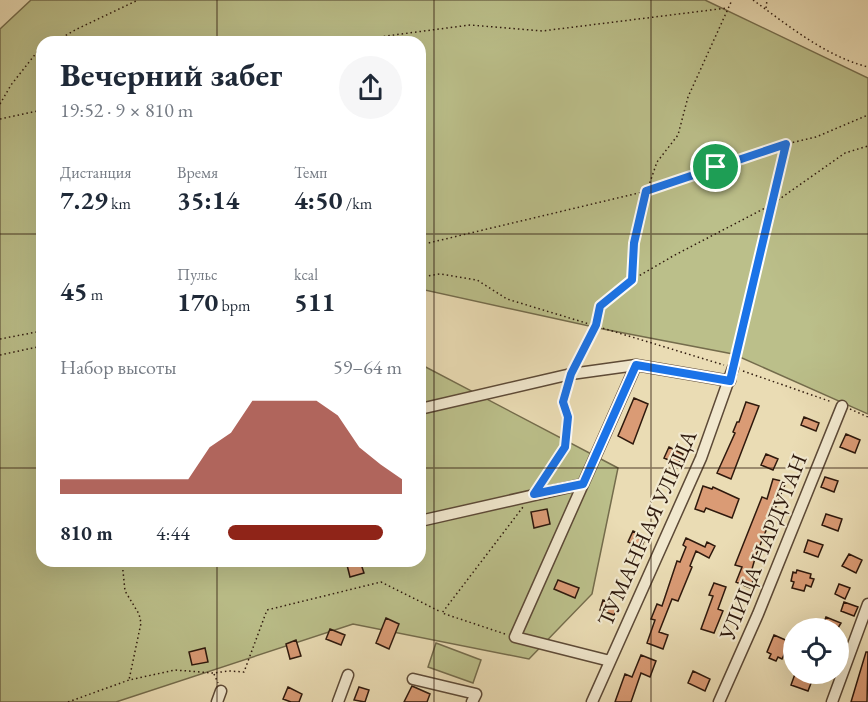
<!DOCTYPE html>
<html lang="ru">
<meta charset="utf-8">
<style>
body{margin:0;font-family:"EB Garamond",serif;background:#f6f6f7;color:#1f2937;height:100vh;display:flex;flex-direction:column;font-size:22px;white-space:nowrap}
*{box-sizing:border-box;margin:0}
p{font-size:20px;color:#747a83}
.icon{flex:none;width:33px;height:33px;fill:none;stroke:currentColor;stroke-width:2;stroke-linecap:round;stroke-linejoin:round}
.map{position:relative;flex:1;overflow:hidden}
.drawer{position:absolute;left:36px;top:36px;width:390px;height:531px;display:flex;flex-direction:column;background:#fff;border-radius:18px;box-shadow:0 6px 24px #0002}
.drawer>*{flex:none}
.controls{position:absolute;left:783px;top:618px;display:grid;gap:12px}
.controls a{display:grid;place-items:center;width:66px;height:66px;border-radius:50%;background:#fff;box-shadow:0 6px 24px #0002;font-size:30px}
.pin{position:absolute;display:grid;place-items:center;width:51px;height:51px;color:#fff;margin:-26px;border:3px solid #fff;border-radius:50%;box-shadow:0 2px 6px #0007}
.round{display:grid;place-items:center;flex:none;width:63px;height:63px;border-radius:32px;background:#f6f6f7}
.summary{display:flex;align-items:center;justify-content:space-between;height:102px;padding:0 24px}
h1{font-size:33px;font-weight:700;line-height:45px}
.metrics{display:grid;grid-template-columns:repeat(3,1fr);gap:9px;height:102px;padding:6px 24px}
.metrics div{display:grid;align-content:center}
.metrics b{font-size:26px;font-weight:700}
.metrics small{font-size:16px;font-weight:400}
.metrics p{font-size:16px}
.chart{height:168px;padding:12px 24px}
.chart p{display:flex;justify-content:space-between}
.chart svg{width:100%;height:108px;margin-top:6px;fill:#8f2418;opacity:.7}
ul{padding:0 24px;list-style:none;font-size:20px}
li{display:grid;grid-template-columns:96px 72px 1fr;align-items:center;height:45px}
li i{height:15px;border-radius:8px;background:#8f2418}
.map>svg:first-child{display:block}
.green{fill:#bbbf8a;stroke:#746c4c;stroke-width:1.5}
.building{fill:#da9b75;stroke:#2e190d;stroke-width:1.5}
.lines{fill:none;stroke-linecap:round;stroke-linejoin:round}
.minor-casing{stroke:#5d4a37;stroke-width:13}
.path{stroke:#2e190d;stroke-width:1.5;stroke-dasharray:1.5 3;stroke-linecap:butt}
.minor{stroke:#f1e8ce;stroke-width:10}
.route-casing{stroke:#fff;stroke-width:12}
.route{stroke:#1a73e8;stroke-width:8}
.grid{fill:none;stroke:#2e190d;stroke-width:1.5;stroke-opacity:0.55}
.labels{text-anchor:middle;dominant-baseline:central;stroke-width:4.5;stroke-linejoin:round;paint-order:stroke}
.street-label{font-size:22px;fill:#2e190d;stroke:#f1e8ce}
</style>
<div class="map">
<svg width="868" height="702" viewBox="0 0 868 702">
<rect width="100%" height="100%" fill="#eadcb4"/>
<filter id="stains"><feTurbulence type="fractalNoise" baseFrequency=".00333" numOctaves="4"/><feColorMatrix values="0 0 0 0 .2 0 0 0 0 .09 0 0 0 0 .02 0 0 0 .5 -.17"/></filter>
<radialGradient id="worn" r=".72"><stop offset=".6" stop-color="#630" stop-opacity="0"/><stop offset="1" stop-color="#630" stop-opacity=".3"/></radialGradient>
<path class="green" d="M31 0H705L868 78V414L733 354 603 329 420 289V42H42V561H420V364L618 468 592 594 529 659 353 624 116 702H0V29Z
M436 643 481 660 473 683 428 667Z"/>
<path class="building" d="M634 398 648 404 633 444 618 436Z
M746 402 759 406 731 479 717 473 735 433 733 432 737 422H739Z
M804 417 819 423 816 431 801 425Z
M846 434 860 440 855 453 840 447Z
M669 447 683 454 678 464 664 458Z
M766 454 778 459 773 470 761 465Z
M825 477 838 481 834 492 821 487Z
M773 479 786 482 756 555 750 576 754 578 750 588 736 582 742 567 735 565 762 497 767 499Z
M703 486 712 489 713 487 739 499 732 518 706 508 704 512 695 509Z
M547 509 550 524 534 528 531 512Z
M826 514 842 519 838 531 822 525Z
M633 531 646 537 641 548 628 542Z
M686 538 705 547 707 542 715 546 709 558 696 551 690 566 692 567 678 601 672 599 659 632 668 635 663 649 647 643 655 620 651 619 657 604 662 606 677 561 680 562 686 547 683 545Z
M808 540 823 545 818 557 804 552Z
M849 554 862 560 856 573 842 566Z
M346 561H360L364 573 350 577Z
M797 570 811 574 810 578 814 579 811 587 806 585 804 591 792 588 794 582 791 581 793 572 796 573Z
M558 580 579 588 575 598 554 589Z
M714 583 726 587 718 609 723 611 714 633 701 629 713 596 709 595Z
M839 584 850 588 845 599 835 594Z
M603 600 618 606 614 615 600 610Z
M844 602 858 607 854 616 841 611Z
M826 617 841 623 838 628H822Z
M386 618 399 624 389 649 376 643Z
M330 629 345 635 341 645 326 639Z
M774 635 790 642 782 659 778 657 776 661 769 658 771 654 767 652Z
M296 640 301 656 290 659 286 644Z
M205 648 208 662 192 665 189 652Z
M866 652H868L867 702H851Z
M641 655 656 661 650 677 641 673 631 702H615L625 674 632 677Z
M693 671 710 679 705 691 688 683Z
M795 674H802L813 678 808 691 791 685Z
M412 686 430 694 427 702H404Z
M288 687 302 694 299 702H291L283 699Z
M359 687 369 690 365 702 354 700Z"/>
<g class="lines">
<defs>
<path id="minor" d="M420 409 571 374 636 365
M420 521 583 484
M610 661 515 637 636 365 730 381
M413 679 476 694 472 702
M217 702 221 691
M338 702 348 675
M592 702 701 458 733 368
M719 702 758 614 842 406
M832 702 868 604"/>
</defs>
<use href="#minor" class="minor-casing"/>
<path class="path" d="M753 0C789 26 825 56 868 67
M766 8 767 0
M54 42 77 29 138 0
M362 42 386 36 470 25 542 31 727 8
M0 104 11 85 37 52 42 49
M0 119 42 110
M420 245 647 191 786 144 816 137 868 115
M420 277 440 274 477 280 507 299 724 365
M632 280 673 256 771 205 845 153 868 146
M0 339 42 331
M0 355 42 346
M735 358 786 144
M576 363 596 325 600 306 632 280 635 243 647 191 657 162 678 135 688 97 732 0
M743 371 832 402
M850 409 868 417
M540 484 565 447 568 417 563 402 568 384
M122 561 125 591 139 614 141 623 129 680
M505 634 442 613 523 507
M214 674 218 683
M68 702 129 680 175 670 213 673 229 671 244 672 267 610 381 582 441 612"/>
<use href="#minor" class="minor"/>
</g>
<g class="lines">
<defs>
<path id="route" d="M786 144 730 381 636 365 583 484 534 494 565 447 568 417 563 402 571 374 596 325 600 306 632 280 634 243 646 191Z"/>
</defs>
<use href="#route" class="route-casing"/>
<use href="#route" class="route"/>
</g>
<path class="grid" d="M217 0V42M434 0V702M651 0V702M0 234H42M420 234H868M0 468H42M420 468H868M217 561V702"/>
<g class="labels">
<g class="street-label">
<text transform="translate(647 528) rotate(-66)">ТУМАННАЯ УЛИЦА</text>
<text transform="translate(763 547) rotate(-68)">УЛИЦА НАРДУГАН</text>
</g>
</g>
<rect width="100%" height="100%" filter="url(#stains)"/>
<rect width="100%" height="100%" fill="url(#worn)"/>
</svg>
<div class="controls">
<a><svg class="icon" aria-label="locate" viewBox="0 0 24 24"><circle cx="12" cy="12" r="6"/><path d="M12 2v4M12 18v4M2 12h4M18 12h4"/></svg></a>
</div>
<div class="pin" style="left:716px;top:167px;background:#1e9e55"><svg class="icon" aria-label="arrive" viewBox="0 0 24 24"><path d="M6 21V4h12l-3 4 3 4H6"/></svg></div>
<section class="drawer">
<div class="summary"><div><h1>Вечерний забег</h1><p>19:52 · 9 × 810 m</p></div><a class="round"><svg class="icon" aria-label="share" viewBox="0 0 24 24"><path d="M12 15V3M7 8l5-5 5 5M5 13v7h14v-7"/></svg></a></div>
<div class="metrics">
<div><p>Дистанция</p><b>7.29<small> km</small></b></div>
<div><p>Время</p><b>35:14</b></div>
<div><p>Темп</p><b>4:50<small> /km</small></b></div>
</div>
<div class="metrics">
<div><b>45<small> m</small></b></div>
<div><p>Пульс</p><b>170<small> bpm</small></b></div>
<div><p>kcal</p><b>511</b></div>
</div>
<div class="chart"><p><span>Набор высоты</span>59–64 m</p>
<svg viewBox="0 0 160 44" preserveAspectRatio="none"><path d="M0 44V38L10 38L20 38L30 38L40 38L50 38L60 38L70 25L80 19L90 6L100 6L110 6L120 6L130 12L140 25L150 32L160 38V44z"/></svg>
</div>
<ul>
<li><b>810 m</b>4:44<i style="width:89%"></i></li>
</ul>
</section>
</div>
